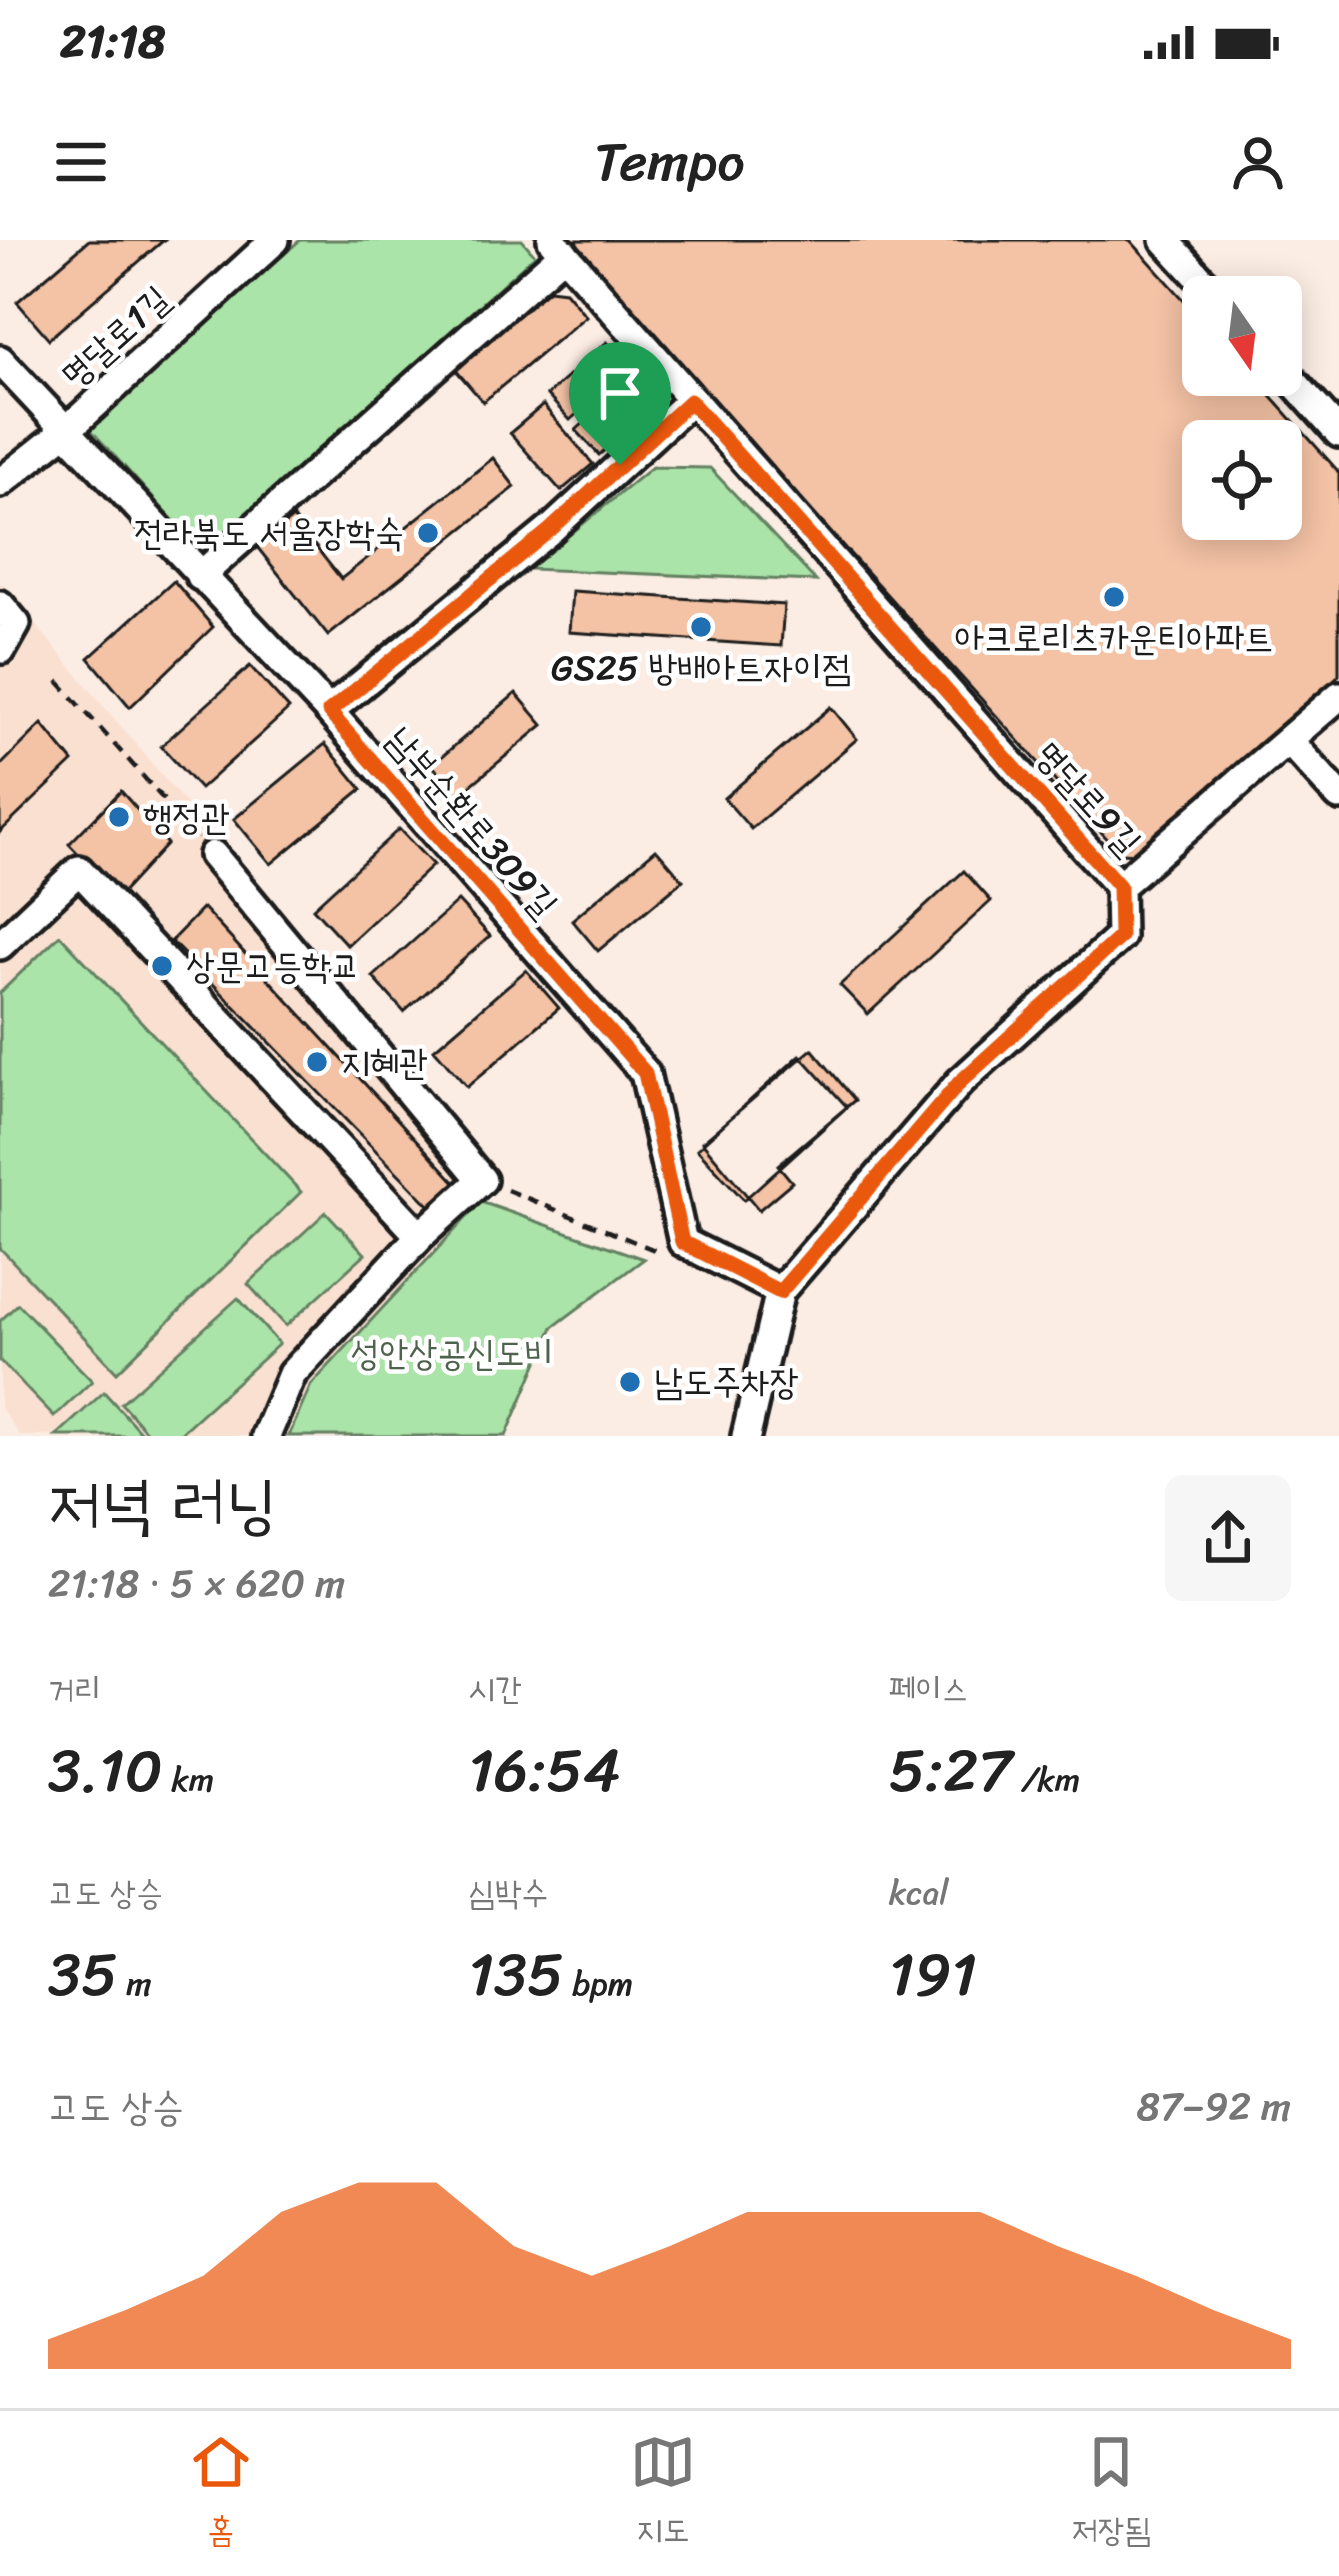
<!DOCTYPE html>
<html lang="ko">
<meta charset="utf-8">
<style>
body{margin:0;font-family:Sriracha,"Poor Story",sans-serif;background:#f6f6f6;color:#222;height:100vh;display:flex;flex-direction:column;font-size:45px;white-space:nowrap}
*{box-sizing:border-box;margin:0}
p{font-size:39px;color:#767676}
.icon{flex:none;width:66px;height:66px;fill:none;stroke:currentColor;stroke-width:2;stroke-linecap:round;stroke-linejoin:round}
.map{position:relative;height:1196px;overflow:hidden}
.drawer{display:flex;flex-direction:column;background:#fff;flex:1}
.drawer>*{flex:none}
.needle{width:78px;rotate:166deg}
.controls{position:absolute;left:1182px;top:36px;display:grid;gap:24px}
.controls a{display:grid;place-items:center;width:120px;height:120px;border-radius:18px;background:#fff;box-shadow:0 6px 30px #0003;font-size:60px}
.pin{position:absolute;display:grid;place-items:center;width:102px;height:102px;color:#fff;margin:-123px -51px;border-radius:50% 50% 50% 0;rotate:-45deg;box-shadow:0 0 12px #0007}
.pin .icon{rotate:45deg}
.round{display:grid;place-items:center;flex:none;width:126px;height:126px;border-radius:18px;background:#f6f6f6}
.head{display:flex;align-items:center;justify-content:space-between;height:204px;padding:0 48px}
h1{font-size:66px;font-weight:600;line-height:90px}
.figures{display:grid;grid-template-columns:repeat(3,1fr);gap:18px;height:204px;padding:12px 48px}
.figures div{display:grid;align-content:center}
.figures b{font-size:60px;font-weight:600}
.figures small{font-size:33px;font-weight:400}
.figures p{font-size:33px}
.chart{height:336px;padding:24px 48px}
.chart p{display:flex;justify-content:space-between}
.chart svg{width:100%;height:216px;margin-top:12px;fill:#ea580c;opacity:.7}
.status{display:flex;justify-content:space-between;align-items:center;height:84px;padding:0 60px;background:#fff;direction:ltr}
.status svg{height:33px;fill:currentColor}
header{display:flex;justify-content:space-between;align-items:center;height:156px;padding:0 48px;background:#fff;font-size:54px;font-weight:600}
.tabs{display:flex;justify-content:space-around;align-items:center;height:168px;border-top:3px solid #e0e0e0;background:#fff;font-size:33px;color:#767676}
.tabs a{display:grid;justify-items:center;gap:6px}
.tabs .on{color:#ea580c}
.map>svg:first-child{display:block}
.built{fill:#fae0d1}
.green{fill:#abe4a9;stroke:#648062;stroke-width:3}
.building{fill:#f4c2a5;stroke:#1c1c1c;stroke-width:3;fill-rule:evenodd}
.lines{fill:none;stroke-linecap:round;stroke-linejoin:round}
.street-casing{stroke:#1c1c1c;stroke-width:36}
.path{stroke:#1c1c1c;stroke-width:4.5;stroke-dasharray:12 9;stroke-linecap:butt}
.street{stroke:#fff;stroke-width:27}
.route-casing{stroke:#fff;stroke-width:24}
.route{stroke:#ea580c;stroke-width:15}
.poi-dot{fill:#1f6fb2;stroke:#fff;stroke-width:4.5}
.labels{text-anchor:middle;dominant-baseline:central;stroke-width:9;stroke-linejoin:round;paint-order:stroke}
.street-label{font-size:36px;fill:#1c1c1c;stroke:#fff}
.poi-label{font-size:36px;fill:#1c1c1c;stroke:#fff;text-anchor:start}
.park-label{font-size:36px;fill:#4e624d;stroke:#fff}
</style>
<div class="status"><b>21:18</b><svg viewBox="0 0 49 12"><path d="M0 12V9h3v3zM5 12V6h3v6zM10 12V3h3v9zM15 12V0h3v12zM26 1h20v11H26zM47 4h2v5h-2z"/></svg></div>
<header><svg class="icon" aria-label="menu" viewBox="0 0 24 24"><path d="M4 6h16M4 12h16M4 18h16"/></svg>Tempo<svg class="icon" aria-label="person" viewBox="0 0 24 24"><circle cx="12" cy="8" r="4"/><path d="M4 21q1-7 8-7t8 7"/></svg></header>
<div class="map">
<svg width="1339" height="1196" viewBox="0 0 1339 1196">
<rect width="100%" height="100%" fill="#fcede4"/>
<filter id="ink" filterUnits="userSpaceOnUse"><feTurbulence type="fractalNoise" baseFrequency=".00833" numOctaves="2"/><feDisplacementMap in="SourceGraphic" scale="24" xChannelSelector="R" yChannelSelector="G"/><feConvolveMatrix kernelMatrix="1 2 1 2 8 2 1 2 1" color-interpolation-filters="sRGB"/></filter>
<g filter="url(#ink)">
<path class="built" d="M0 342 501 940 311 1144 289 1196H20L0 1167Z"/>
<path class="green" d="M300 0H522L535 15 204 314 90 189Z
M652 227 710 228 816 341 528 329Z
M60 695 301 952 117 1132 0 1008V753Z
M481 962 644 1019 553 1087 506 1196H289L311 1145Z
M326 972 365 1014 286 1086 248 1044Z
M238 1058 279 1104 177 1196H150L121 1163Z
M18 1064 92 1141 54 1177 0 1121V1081Z
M104 1152 144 1196H56Z"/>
<path class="building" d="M89 0H164L49 99 17 62Z
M567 0H1130L1203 81V135H1252L1339 232V435L1139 614 1120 613ZM1203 201H1281V279H1203Z
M549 49 565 51 586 76 483 162 454 128Z
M607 102 630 127 570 180 547 155Z
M636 137 659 162 599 215 576 190Z
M543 165 593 224 561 251 510 193Z
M493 218 515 247 328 396 257 307 293 278 341 339Z
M174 341 213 387 130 467 89 418Z
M572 351 784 365 781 406 569 392Z
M250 426 289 469 200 549 161 506Z
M516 453 543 485 458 556 432 525Z
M831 467 857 499 751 589 724 558Z
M42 484 73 522 0 592V526Z
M325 504 362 549 271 624 234 579Z
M121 551 167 604 119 656 69 604Z
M399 589 433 625 347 705 313 668Z
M656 609 683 640 598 711 572 680Z
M964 631 991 661 868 774 840 745Z
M458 661 490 696 404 772 373 737Z
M203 668 456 943 431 967 171 701Z
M526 730 559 768 467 847 434 809Z
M812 809 855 860 778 925 792 942 759 970 702 902Z
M800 815 847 867 744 960 697 909Z"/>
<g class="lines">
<defs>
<path id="street" d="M552 0 1119 646 1120 697 960 842 780 1051 746 1196
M1165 0 1217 57
M0 120 329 471 645 833 683 1002 780 1051
M1281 128 1339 193
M0 243 69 188 275 0
M200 336 564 13
M0 365 16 384 2 409
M329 471 550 290 690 161
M1288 500 1339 556
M213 615 482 940 420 996
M1119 646 1339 456
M0 705 79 630 420 996 292 1134 266 1196"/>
</defs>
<use href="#street" class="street-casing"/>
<path class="path" d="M58 441 198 598
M507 950 662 1013"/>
<use href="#street" class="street"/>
</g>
</g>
<g class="lines" filter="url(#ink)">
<defs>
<path id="route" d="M690 161 1119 646 1120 697 960 842 780 1052 682 1002 645 833 329 472 550 290Z"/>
</defs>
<use href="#route" class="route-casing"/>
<use href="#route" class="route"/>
</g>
<g class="poi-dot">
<circle cx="428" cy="293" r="12"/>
<circle cx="1114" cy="357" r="12"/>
<circle cx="701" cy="387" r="12"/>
<circle cx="119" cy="577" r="12"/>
<circle cx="162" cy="726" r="12"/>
<circle cx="317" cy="822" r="12"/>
<circle cx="630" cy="1142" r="12"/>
</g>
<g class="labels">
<g class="street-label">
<text transform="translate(115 97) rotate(-42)">명달로1길</text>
<text transform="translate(1088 558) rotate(48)">명달로9길</text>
<text transform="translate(472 582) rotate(49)">남부순환로309길</text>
</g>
<g class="poi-label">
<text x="404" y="293" text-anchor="end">전라북도 서울장학숙</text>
<text x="1114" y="398" text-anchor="middle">아크로리츠카운티아파트</text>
<text x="701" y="428" text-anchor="middle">GS25 방배아트자이점</text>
<text x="143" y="577">행정관</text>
<text x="186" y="726">상문고등학교</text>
<text x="341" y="822">지혜관</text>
<text x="654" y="1142">남도주차장</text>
</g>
<g class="park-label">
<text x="452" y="1113">성안상공신도비</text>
</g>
</g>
</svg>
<div class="controls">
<a><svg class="needle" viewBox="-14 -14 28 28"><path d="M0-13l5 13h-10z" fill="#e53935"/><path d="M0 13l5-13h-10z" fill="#767676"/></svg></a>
<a><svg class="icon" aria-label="locate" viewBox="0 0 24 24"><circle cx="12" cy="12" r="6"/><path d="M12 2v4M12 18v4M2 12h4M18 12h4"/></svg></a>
</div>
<div class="pin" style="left:620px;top:225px;background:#1e9e55"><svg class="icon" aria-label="arrive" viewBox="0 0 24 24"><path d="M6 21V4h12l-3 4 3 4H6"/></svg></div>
</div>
<section class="drawer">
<div class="head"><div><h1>저녁 러닝</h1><p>21:18 · 5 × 620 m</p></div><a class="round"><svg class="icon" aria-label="share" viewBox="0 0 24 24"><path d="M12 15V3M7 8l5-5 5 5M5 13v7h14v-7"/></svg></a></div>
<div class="figures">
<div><p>거리</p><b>3.10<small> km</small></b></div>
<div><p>시간</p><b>16:54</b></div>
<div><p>페이스</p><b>5:27<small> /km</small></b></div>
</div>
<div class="figures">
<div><p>고도 상승</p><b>35<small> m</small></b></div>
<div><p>심박수</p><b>135<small> bpm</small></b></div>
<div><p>kcal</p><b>191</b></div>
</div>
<div class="chart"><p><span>고도 상승</span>87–92 m</p>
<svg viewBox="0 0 160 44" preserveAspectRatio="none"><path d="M0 44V38L10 32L20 25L30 12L40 6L50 6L60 19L70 25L80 19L90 12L100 12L110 12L120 12L130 19L140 25L150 32L160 38V44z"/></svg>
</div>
</section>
<nav class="tabs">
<a class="on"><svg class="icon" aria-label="home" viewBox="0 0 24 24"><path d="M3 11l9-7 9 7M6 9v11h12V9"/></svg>홈</a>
<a><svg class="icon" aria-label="map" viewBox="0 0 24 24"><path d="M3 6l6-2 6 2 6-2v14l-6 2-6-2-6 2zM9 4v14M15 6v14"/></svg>지도</a>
<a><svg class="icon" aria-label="saved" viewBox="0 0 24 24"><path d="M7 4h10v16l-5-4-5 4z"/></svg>저장됨</a>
</nav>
